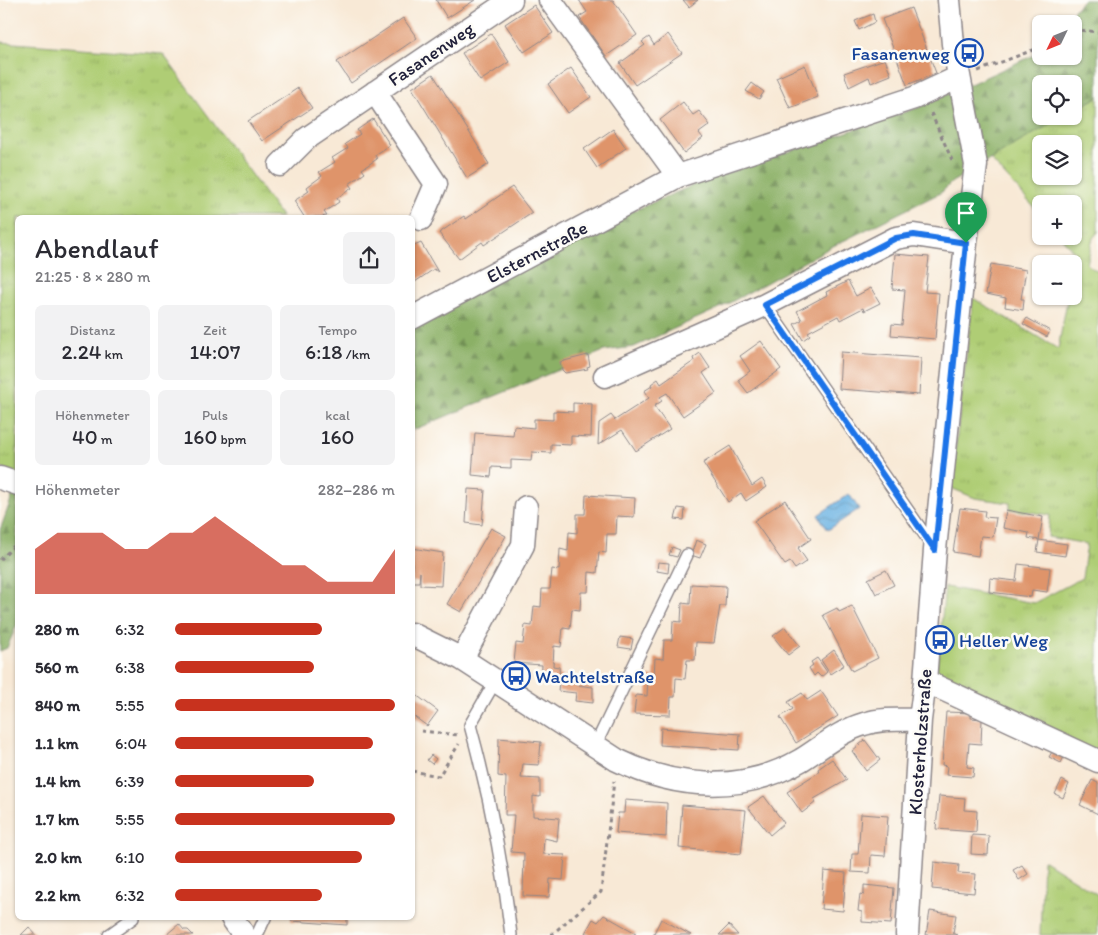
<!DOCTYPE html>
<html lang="de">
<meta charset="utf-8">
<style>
body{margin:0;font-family:Itim,sans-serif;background:#f2f2f3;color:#2b2b33;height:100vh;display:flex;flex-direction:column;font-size:19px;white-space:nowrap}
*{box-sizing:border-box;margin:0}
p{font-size:16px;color:#7c7c81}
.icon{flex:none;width:28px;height:28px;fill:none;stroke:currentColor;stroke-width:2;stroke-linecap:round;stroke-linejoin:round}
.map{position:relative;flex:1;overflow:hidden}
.details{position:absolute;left:15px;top:215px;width:400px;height:705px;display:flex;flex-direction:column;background:#fff;border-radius:8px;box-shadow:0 1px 4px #0004}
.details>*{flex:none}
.needle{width:32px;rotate:227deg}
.controls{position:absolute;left:1032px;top:15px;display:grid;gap:10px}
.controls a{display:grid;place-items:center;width:50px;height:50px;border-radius:8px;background:#fff;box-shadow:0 1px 4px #0004;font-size:25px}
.pin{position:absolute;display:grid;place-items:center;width:42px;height:42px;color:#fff;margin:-51px -21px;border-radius:50% 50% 50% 0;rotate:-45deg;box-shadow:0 0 5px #0007}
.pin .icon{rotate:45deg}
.round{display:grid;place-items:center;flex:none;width:52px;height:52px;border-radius:8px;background:#f2f2f3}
.summary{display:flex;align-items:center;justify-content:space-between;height:85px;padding:0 20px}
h1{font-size:28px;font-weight:600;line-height:38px}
.metrics{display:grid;grid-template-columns:repeat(3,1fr);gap:8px;height:85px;padding:5px 20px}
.metrics div{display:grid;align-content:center;border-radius:8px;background:#f2f2f3;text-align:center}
.metrics b{font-size:21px;font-weight:600}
.metrics small{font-size:14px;font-weight:400}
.metrics p{font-size:14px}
.chart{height:140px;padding:10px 20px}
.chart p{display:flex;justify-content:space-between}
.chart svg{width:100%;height:90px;margin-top:5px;fill:#c8321e;opacity:.7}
ul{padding:0 20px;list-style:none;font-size:16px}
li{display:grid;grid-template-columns:80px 60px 1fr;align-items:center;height:38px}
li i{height:12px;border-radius:6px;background:#c8321e}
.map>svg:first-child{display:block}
.grass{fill:url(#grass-tufts);stroke:#687858;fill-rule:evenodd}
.forest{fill:url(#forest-firs);stroke:#566950}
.water{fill:url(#water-waves);stroke:#476a8f}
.building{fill:#df946a}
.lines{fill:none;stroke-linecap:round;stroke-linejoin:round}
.service-casing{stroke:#8d8688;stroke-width:14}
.minor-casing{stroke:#8d8688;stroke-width:25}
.path{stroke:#8d8688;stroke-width:3;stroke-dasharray:4 4;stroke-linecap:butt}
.service{stroke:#fff;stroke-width:11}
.minor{stroke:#fff;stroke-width:22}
.route-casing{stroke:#fff;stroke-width:10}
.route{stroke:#1a73e8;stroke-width:6}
.labels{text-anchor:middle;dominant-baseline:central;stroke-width:5;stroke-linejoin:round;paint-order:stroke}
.transit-label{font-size:19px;fill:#164399;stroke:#fdfcf7;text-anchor:start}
.street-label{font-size:19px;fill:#22223b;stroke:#fdfcf7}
</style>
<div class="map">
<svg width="1098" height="935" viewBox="0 0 1098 935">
<defs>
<pattern id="grass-tufts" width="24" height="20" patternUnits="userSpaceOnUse" patternTransform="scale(1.25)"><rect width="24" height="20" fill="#afcd74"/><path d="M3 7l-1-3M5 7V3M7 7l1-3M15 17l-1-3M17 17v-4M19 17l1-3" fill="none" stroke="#96b065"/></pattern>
<pattern id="forest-firs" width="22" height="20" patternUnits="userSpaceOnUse" patternTransform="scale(1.25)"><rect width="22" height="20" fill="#8bb066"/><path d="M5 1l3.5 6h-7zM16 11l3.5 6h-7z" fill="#718f55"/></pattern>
<pattern id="water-waves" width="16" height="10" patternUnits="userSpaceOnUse" patternTransform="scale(1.25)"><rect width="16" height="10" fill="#6cb3e3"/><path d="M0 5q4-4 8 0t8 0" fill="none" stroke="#5891b9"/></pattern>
</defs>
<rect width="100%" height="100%" fill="#fdfcf7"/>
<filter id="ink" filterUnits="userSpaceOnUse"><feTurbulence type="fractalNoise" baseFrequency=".02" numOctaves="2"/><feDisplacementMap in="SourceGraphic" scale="10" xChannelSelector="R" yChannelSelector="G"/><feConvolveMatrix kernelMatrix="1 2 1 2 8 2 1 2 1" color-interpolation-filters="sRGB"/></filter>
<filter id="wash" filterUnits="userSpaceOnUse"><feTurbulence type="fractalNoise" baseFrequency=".0096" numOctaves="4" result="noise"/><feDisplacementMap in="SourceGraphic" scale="20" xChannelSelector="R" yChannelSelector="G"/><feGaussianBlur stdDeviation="1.12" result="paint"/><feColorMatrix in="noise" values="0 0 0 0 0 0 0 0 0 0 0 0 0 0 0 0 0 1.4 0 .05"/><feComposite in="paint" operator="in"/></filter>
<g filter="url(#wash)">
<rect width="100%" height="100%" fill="#f8e9d6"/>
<path class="grass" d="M0 42 163 54 282 217 18 218 17 473 0 467Z
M1098 97V232L1093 238 1087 264 1098 272V754L936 676 945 587 1034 603 1082 578 1087 544 1048 537 1050 515 1010 509V503L975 498 951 488 973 298 1058 349 1068 296H1074L1075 253 1060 236H1074V204H1041V215L990 159 1064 116H1074V111ZM1041 144H1074V176H1041Z
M1043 860 1098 895V935H1040Z"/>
<path class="forest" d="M1083 0H1098V97L1074 111V84H1041V116H1064L952 182 942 192 831 247 722 307 634 347 604 351 413 430V305L703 181 920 107 1034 55 1041 48V56H1074V24H1062Z
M17 483V624L7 648 0 651V530Z"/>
<path class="water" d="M849 494 859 509 828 530 818 515Z"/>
<g id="blocks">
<path class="building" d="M436 0H475L447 18Z
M579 0H613L637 35 606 56 579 17 587 12Z
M683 0H698L689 7Z
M534 5 553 33 524 52 505 24Z
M911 8 936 73 907 85 882 19Z
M873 14 875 22 859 30 855 21Z
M403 18 417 38 351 83 337 62Z
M491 34 509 62 480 81 462 53Z
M668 34 682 53 635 85 620 63 645 45 642 42 649 37 654 45Z
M885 59 891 75 871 83 869 77 849 87 844 73Z
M805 65 818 97 790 108 776 78Z
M571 68 591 97 568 113 548 84Z
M433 74 489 164 467 178 412 88Z
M752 83 764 92 759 99 746 91Z
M298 88 312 108 262 141 248 121Z
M683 102 693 115 699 111 710 125 699 133 703 138 684 153 660 120Z
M373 119 390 145 375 155 377 159 362 169 365 173 349 184 352 188 337 198 339 202 324 212 327 216 305 218 294 201 309 191 307 187 322 176 319 172 335 162 332 158 348 148 345 144 360 134 357 130Z
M613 129 626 148 597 168 584 149Z
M512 187 532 213 484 245 482 242 459 259 439 233 464 216 466 219Z
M421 243 438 272 434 269 412 284V247Z
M895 254 929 257 925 292 939 293 935 339 891 335 892 324 902 325 905 290 892 289Z
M991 264 1026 270 1021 299H1024L1023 310 1005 307 1006 298 986 294Z
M848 281 856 296 871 288 880 303 864 311 863 308 840 320 838 316 808 332 810 335 803 340 794 324 802 320 797 311 827 295 826 292Z
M1027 318 1050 331 1047 337 1023 324Z
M761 341 781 369 748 393 738 380 750 371 740 356Z
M841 352 921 358 919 395 839 389Z
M700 353 710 368 703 373 716 393 683 416 667 393 660 397 662 401 654 406 670 429 636 451 622 430 598 445 599 423 611 415 615 420 649 398 644 391 652 386 651 384 658 379 661 384 694 361 693 358Z
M588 355 590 366 587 367 588 369 565 373 562 370 560 362Z
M573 403 592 404 591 437 571 436V445L551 444V453L532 452 531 461 511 460V468L492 467 491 477 472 475 475 433 513 436 514 426 534 428V419L553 420V411L573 412Z
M730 446 752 486 762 479 767 487 746 501 741 493 728 502 703 463Z
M468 489 485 490 482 525 466 523Z
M586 495 635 498 634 517 617 516 616 534H607L606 553 599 552 597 573 589 572 588 592H581L580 610 572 609 570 629 563 628 561 647 554 646 553 666 559 667 560 676 577 678V685L593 687V703L575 701 576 693 558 691 559 682 541 681 542 665 514 663 516 643 523 644 525 625 532 626 534 606 541 607 542 589H550L552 569 559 570 560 549 568 551 569 532 577 533V514H585Z
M785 500 811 539 798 548 807 561 795 569 790 562 785 565 754 521Z
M678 508 685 509 684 520 675 519Z
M960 508 985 511 984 517 996 518 993 537 981 536 978 556 953 552Z
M1006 510 1043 517 1039 540 1028 538 1029 533 1003 528Z
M491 528 506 536 461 612 447 604Z
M696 540 706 544 700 558 691 555Z
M1039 540 1067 544 1065 556 1037 552Z
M672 547 680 550 677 557 669 555Z
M412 548 443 553 441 586 420 585V572L419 582H412Z
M658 562 669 563 668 573 657 571Z
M1018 564 1050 568 1047 592 1032 590 1031 597 989 592 990 578 1016 581Z
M886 570 894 585 876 594 868 579Z
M691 584 726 586 725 606H720L714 643 696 642 695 660H687L685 679 676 678 675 697H671L670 715 634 714 636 695 647 696 648 676 654 677 655 658 663 659 664 640H672L673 621 681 622 682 603 690 604Z
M852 606 878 658 852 671 823 615 837 608 839 612Z
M785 627 800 646 788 655 773 636Z
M620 637 633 639 631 649 618 647Z
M834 650 844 665 830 674 821 660Z
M817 658 827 672 821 677 817 673 814 676 809 668 813 665 811 662Z
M821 691 838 716 796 743 780 717 793 709 788 702 802 693 807 700Z
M412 692 438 711 427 726 412 715Z
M946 712 971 713V718L982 719 981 744 969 743 967 767 974 768 973 777 946 775 947 766 942 765Z
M661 728 740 734 739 750 660 745Z
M499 738 541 742 539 765 523 764 521 778 540 779V797L533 796V816L559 818 557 841 544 838 543 854 565 855 563 880 550 879 549 897 523 896 524 853 511 852 514 815H505L506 777 498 776Z
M865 740 880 760 866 771 852 751Z
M1053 750 1065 755 1061 763 1049 757Z
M431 755 436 759 432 764 427 760Z
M832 759 847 780 814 799 816 802 802 813 787 792 819 772 818 769Z
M1062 780 1069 784 1063 798 1055 794Z
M1092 780 1098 783V814L1080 805Z
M764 796 784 823 770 835 748 807Z
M939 796 965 798 964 810 977 811 976 832 936 829Z
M625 800 667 803 666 837 616 833 618 813H624Z
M682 805 746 810 741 854 679 848Z
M861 814 888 816 885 856 871 855 870 873 851 872 852 854H858Z
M972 835 989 836 988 855 971 854Z
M934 862 959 865 958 873 976 874 974 893 932 889Z
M1022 865 1028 874 1019 880 1013 870Z
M824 871 846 873 843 911 821 909Z
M864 885 894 888 891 924 862 922V912L858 911 860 894 864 895Z
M930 911 956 915 953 933 958 935H926Z
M604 915 636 933 634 935H592L585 933 593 919 598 922Z
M291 918H347V925L291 921Z
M661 919 678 928 691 935H653Z
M179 924 184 930H188L193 935H166Z
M729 925 738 935H719Z
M29 927 36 935H21Z"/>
</g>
</g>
<g filter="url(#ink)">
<use href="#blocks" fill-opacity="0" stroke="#8d8688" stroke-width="1"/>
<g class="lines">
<defs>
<path id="service" d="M765 305 934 548
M496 680 470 725C489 794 503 864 511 935
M595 746 687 555
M109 935 133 918
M257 935 265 918"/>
<path id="minor" d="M550 0 678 176
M375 92 436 184 421 219
M280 165 306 139 511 0
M412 318 678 176 914 98 959 77
M605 376 765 305 896 238 914 235 966 243
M0 478 18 484
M412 634 462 659 617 760C676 789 743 794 801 760 822 747 840 731 864 724 882 718 901 720 920 720
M462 659 523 545 526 507
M925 681 1098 761
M232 918 244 935
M907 935 920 720 925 681 935 550 966 243 976 165 953 44 949 0"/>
</defs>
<use href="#service" class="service-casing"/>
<use href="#minor" class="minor-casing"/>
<path class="path" d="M1074 33 1079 30 1098 32
M978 71 1041 47
M931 113 952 160
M0 560 18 542
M421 731 458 735
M412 771 439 776 459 744
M551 935 601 892 614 781"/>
<use href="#service" class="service"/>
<use href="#minor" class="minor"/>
</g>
</g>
<g class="lines" filter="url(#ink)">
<defs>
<path id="route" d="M914 235 966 243 935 550 765 305 896 238Z"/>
</defs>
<use href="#route" class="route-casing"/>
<use href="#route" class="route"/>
</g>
<defs>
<symbol id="bus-ring" viewBox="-11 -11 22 22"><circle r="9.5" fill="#fdfcf7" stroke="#1a4fb4" stroke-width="1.5"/><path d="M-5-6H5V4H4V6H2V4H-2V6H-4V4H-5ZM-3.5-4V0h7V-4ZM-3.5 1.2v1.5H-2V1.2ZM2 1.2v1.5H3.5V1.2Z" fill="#1a4fb4"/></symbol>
</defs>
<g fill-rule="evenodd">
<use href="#bus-ring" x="953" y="37" width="32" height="32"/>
<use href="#bus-ring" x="924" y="624" width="32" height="32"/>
<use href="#bus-ring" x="500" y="660" width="32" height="32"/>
</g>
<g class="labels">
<g class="transit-label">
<text x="950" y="53" text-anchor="end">Fasanenweg</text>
<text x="959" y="640">Heller Weg</text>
<text x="535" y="676">Wachtelstraße</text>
</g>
<g class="street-label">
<text transform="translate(431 54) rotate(-34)">Fasanenweg</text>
<text transform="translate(537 252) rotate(-28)">Elsternstraße</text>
<text transform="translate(920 742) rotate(-86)">Klosterholzstraße</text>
</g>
</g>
</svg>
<div class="controls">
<a><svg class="needle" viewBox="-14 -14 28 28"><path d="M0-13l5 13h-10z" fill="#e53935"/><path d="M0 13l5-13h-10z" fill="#7c7c81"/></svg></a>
<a><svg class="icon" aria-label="locate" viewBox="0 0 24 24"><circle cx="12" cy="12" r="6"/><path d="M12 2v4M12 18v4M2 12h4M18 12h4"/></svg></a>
<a><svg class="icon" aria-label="layers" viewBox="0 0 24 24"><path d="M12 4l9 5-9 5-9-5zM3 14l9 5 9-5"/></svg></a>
<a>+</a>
<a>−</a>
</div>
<div class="pin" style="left:966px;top:243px;background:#1e9e55"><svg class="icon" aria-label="arrive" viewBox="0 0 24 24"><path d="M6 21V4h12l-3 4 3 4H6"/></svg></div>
<section class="details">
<div class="summary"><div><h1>Abendlauf</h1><p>21:25 · 8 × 280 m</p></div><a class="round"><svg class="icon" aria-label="share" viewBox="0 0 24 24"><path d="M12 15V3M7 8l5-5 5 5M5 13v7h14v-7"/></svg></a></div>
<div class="metrics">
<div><p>Distanz</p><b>2.24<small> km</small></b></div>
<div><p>Zeit</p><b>14:07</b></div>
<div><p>Tempo</p><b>6:18<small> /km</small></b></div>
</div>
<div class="metrics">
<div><p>Höhenmeter</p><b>40<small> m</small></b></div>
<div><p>Puls</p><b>160<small> bpm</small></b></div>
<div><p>kcal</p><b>160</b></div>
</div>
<div class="chart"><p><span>Höhenmeter</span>282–286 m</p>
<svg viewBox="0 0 160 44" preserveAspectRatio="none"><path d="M0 44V22L10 14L20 14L30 14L40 22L50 22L60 14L70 14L80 6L90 14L100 22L110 30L120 30L130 38L140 38L150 38L160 22V44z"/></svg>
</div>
<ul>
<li><b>280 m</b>6:32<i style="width:67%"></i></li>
<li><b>560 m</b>6:38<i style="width:63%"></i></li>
<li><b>840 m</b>5:55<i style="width:100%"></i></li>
<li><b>1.1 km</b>6:04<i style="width:90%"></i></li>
<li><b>1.4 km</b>6:39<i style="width:63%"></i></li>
<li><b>1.7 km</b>5:55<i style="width:100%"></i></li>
<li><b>2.0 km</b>6:10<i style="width:85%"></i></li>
<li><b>2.2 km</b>6:32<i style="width:67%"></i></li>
</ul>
</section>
</div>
